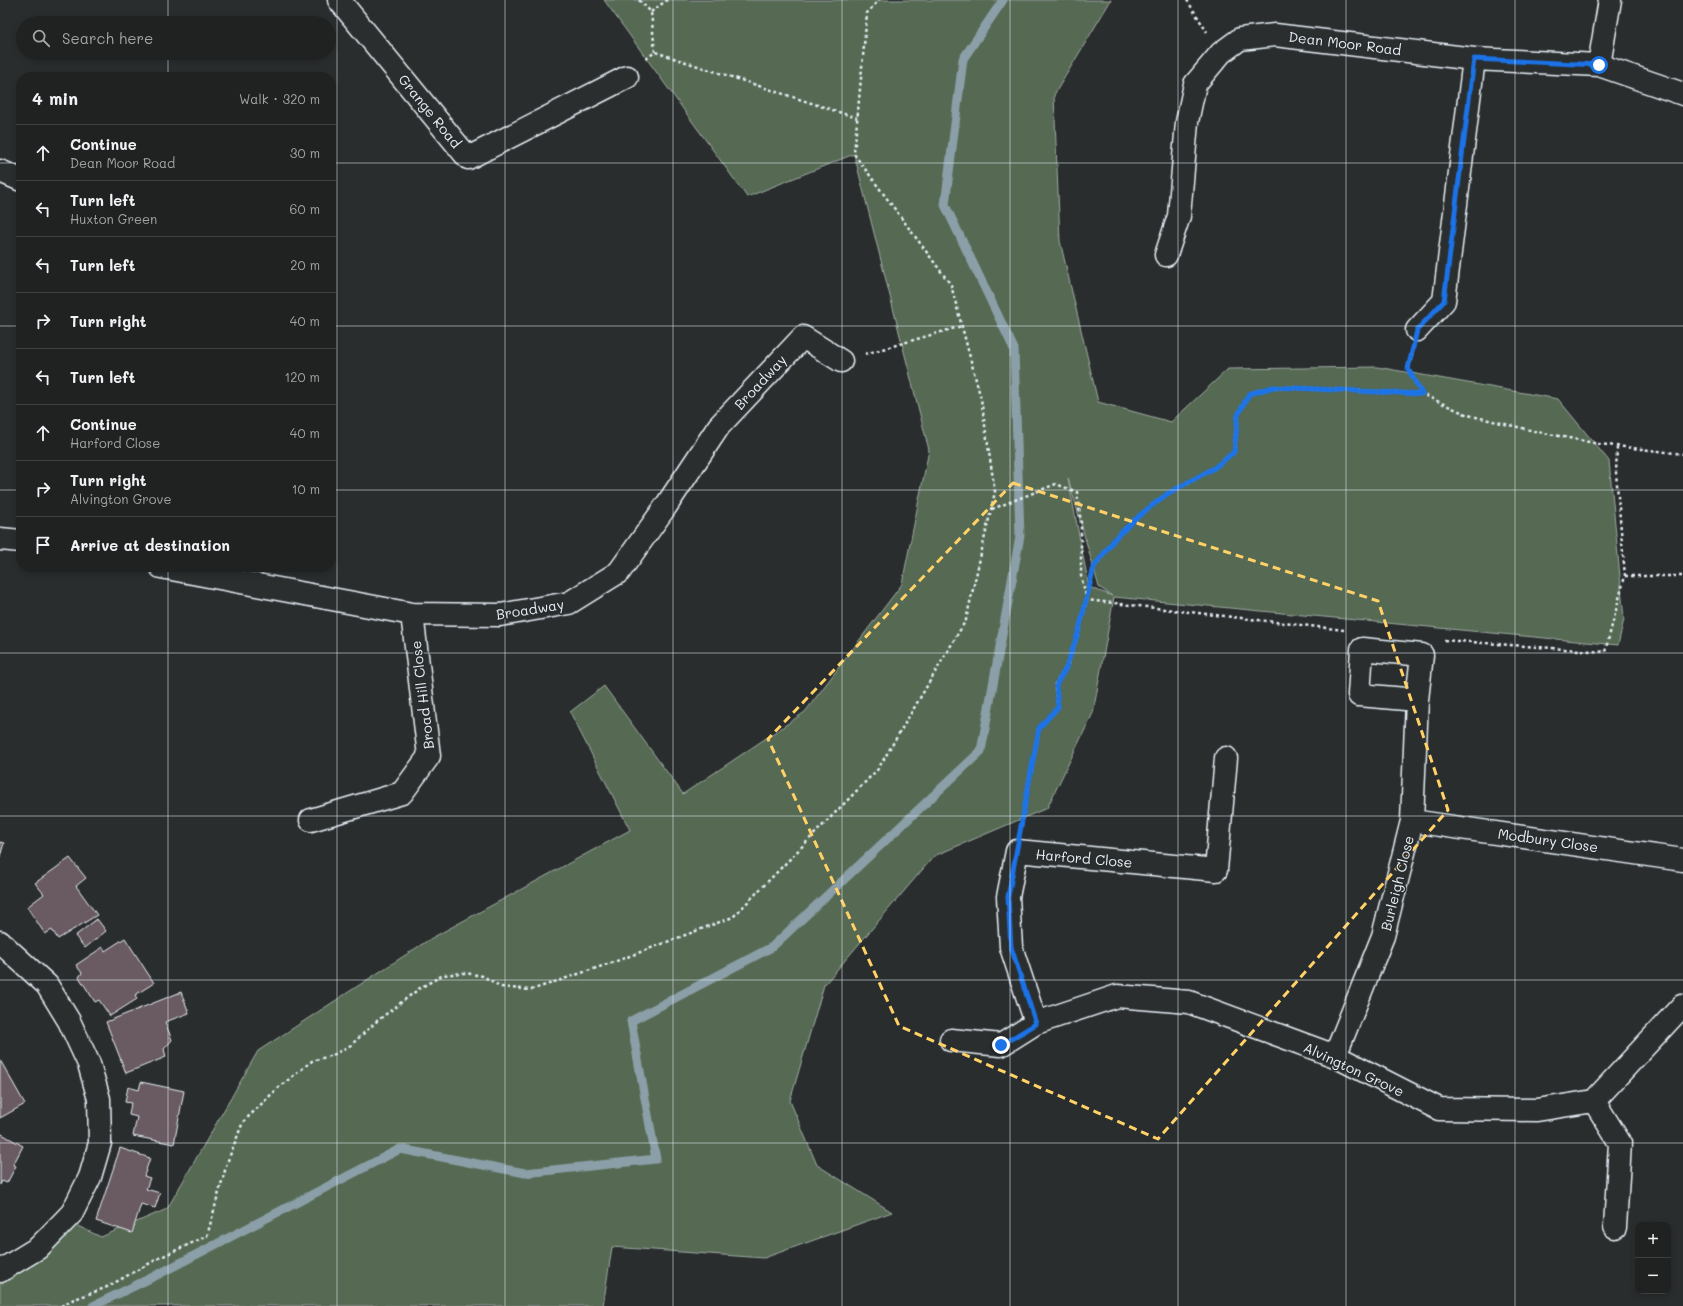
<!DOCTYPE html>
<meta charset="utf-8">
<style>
body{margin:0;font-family:Mali,sans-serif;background:#2d2f2f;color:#f1f3f6}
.controls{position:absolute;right:12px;bottom:12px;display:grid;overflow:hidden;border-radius:8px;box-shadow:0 2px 6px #0003}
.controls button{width:36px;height:36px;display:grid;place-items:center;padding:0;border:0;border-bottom:1px solid #3d3f40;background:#202222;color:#f1f3f6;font:20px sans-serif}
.stop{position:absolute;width:12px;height:12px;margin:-9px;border:3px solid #1a73e8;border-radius:50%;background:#fff}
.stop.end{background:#1a73e8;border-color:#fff;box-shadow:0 1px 4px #0008}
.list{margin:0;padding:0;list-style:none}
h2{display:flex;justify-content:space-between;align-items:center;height:52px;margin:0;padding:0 16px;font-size:17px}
h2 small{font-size:13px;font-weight:400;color:#a2a4a5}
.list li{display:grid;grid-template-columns:26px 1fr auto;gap:12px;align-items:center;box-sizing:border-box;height:56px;padding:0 16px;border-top:1px solid #3d3f40}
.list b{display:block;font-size:15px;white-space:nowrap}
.list p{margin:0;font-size:13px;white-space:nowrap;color:#a2a4a5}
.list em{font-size:13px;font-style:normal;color:#a2a4a5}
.icon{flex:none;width:22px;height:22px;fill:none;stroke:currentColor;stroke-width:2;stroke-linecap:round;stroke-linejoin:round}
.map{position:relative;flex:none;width:1683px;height:1306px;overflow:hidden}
.search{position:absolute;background:#202222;box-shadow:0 2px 6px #0003;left:16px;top:16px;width:320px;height:44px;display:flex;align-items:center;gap:10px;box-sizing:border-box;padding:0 14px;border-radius:22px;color:#a2a4a5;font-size:15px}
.panel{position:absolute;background:#202222;box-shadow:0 2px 6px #0003;left:16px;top:72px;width:320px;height:500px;border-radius:16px}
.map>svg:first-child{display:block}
.green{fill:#566953;stroke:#9fada6;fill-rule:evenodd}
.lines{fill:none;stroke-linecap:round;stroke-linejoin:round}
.stream{stroke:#8b9fa8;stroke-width:9}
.building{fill:#6b5a62;stroke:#e8f1f8}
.minor-casing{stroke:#e8f1f8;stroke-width:25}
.path{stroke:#e8f1f8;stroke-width:2.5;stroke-dasharray:3 3;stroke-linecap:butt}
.minor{stroke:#2a2d2e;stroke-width:22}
.route{stroke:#1a73e8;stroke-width:5}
.marked{fill:none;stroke:#ffd166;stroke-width:3;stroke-dasharray:8 5;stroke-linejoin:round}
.grid{fill:none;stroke:#e8f1f8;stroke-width:1;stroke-opacity:0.55}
.labels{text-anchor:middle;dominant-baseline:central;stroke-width:3;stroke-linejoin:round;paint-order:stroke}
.street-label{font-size:14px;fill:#e8f1f8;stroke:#2a2d2e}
</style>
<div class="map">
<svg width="1683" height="1306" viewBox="0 0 1683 1306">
<rect width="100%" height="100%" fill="#2a2d2e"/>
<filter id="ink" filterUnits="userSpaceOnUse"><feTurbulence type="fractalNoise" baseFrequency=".025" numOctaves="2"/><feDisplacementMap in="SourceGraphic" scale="8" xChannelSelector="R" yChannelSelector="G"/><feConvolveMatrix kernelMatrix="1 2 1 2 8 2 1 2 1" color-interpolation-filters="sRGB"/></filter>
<g filter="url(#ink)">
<path class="green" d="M604,0H1111L1054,95L1060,241L1098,402L1171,422L1228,369L1377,367L1558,399L1609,461L1624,619L1618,645L1114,597L1093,713L1047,808L934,856L824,985L790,1101L817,1165L892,1212L764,1258L612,1247L603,1306H0V1271L65,1220L101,1237L167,1209L258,1051L430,939L630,830L570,712L604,686L683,794L805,712L902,584L929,450L854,154L747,197ZM1068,478L1099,587L1112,596L1089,587Z"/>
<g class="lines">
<path class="stream" d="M93,1306L155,1276L400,1149L525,1173L656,1159L631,1021L772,947L981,751L1020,536L1014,349L945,205L963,59L1003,0"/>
</g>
<path class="building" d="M0,842L4,843L0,857Z
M70,858L86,878L76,886L97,915L58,939L52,930L45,934L27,907L44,894L35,883Z
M97,919L106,931L85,948L75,936Z
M125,938L154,983L135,995L137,999L110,1016L99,1000L95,1002L79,977L82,973L76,965L103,947L105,951Z
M181,992L189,1013L165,1022L172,1040L164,1049L166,1057L126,1073L106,1022Z
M0,1060L25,1104L0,1118Z
M141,1082L184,1091L174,1144L133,1136L137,1117L129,1115L131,1103L125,1102L128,1087L139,1090Z
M0,1133L23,1146L13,1165L16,1166L7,1183L2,1181L0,1185Z
M120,1148L150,1158L144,1176L150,1178L146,1189L160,1193L155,1208L141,1204L132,1233L96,1221Z"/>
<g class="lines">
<defs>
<path id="minor" d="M339,0L468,158L627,77
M1599,65L1610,0
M0,171L21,180
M1166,255L1179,216L1187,122L1195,84L1221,53L1240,39L1275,35L1474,59L1599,65L1683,94
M1417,330L1444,301L1474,59
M0,539L21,541
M161,567L412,614L500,615L569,603L619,572L666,506L719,426L803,337L841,361
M311,820L402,793L429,756L412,614
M1412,821L1683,860
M0,942L47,985L69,1021L89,1064L99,1099L100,1143L90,1177L72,1213L38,1248L0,1271
M1036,1023L1011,947L1008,897L1017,851L1216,870L1226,758
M951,1040L1001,1045L1036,1023L1117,996L1189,1002L1335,1056L1439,1109L1537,1110L1594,1101L1682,1006
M1335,1056L1383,936L1412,821L1417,700L1359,695L1362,649L1422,655L1417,700
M1594,1101L1620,1143L1615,1227"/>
</defs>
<use href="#minor" class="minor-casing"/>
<path class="path" d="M639,0L651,12L655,52
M1187,0L1207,32
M651,12L667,0
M646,59L655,52L857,118
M865,354L962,326
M1412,354L1408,369L1422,394L1468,415L1534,431L1599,444L1683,454
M992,509L1056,484L1077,492L1081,523V576L1087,600L1344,630
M1625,576H1683
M1444,640L1605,652L1625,576L1616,473L1617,447
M1021,826L1039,728L1058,707L1055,685L1066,668L1079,631L1094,567L1116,537L1140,515L1167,494L1214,468L1234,452L1238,415L1249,394L1273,387L1422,394
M61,1306L72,1300L105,1288L161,1257L207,1236L227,1163L243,1122L278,1088L312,1061L333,1055L351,1045L377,1021L420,988L443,975L465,973L483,976L501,987L531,990L614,962L733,917L878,769L966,620L995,492L981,399L951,285L854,154L867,13L879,0"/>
<use href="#minor" class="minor"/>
</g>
</g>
<g class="lines" filter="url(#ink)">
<path class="route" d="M1001,1045L1036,1024L1011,947L1008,897L1039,728L1058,707L1056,685L1066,668L1079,630L1094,567L1116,537L1140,515L1167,494L1214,468L1234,452L1238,415L1249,394L1273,387L1422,394L1408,369L1417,330L1444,301L1474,59L1599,65"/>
</g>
<path class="marked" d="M1013,483L1378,601L1448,810L1158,1139L899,1026L768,739Z"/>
<path class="grid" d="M168,0V23M337,0V1306M505,0V1306M673,0V1306M842,0V1306M1010,0V1306M1178,0V1306M1346,0V1306M1515,0V1306M168,53V77M0,163H21M331,163H1683M0,326H21M331,326H1683M0,490H21M331,490H1683M168,567V1306M0,653H1683M0,816H1683M0,980H1683M0,1143H1683"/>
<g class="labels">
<g class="street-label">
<text transform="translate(1345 43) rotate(7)">Dean Moor Road</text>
<text transform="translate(430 111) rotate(51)">Grange Road</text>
<text transform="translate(760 382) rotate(-47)">Broadway</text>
<text transform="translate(530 609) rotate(-9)">Broadway</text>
<text transform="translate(422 695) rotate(-97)">Broad Hill Close</text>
<text transform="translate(1548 840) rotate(8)">Modbury Close</text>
<text transform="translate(1084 858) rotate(5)">Harford Close</text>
<text transform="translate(1397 883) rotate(-76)">Burleigh Close</text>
<text transform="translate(1354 1069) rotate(25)">Alvington Grove</text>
</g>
</g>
</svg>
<div class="controls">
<button>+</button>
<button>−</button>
</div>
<div class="stop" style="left:1599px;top:65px"></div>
<div class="stop end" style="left:1001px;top:1045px"></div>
<div class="search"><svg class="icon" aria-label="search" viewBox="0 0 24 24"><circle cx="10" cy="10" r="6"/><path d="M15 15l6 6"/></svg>Search here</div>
<section class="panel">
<h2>4 min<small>Walk · 320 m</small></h2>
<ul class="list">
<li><svg class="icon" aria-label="ahead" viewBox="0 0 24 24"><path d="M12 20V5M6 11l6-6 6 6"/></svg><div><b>Continue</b><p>Dean Moor Road</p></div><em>30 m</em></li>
<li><svg class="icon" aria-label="left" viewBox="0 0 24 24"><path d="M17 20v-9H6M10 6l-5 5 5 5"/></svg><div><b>Turn left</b><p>Huxton Green</p></div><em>60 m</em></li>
<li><svg class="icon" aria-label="left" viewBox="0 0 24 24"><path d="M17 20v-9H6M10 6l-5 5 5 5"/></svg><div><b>Turn left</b></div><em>20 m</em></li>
<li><svg class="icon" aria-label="right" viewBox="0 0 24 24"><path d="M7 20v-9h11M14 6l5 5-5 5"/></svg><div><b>Turn right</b></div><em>40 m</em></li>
<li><svg class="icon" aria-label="left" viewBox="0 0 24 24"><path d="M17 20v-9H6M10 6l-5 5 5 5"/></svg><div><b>Turn left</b></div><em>120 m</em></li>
<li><svg class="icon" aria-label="ahead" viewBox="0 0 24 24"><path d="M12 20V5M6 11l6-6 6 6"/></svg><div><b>Continue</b><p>Harford Close</p></div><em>40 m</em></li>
<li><svg class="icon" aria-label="right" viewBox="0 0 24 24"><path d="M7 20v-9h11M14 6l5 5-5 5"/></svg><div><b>Turn right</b><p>Alvington Grove</p></div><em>10 m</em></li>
<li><svg class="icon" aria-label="arrive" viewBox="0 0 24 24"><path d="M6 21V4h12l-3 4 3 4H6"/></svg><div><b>Arrive at destination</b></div></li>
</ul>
</section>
</div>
